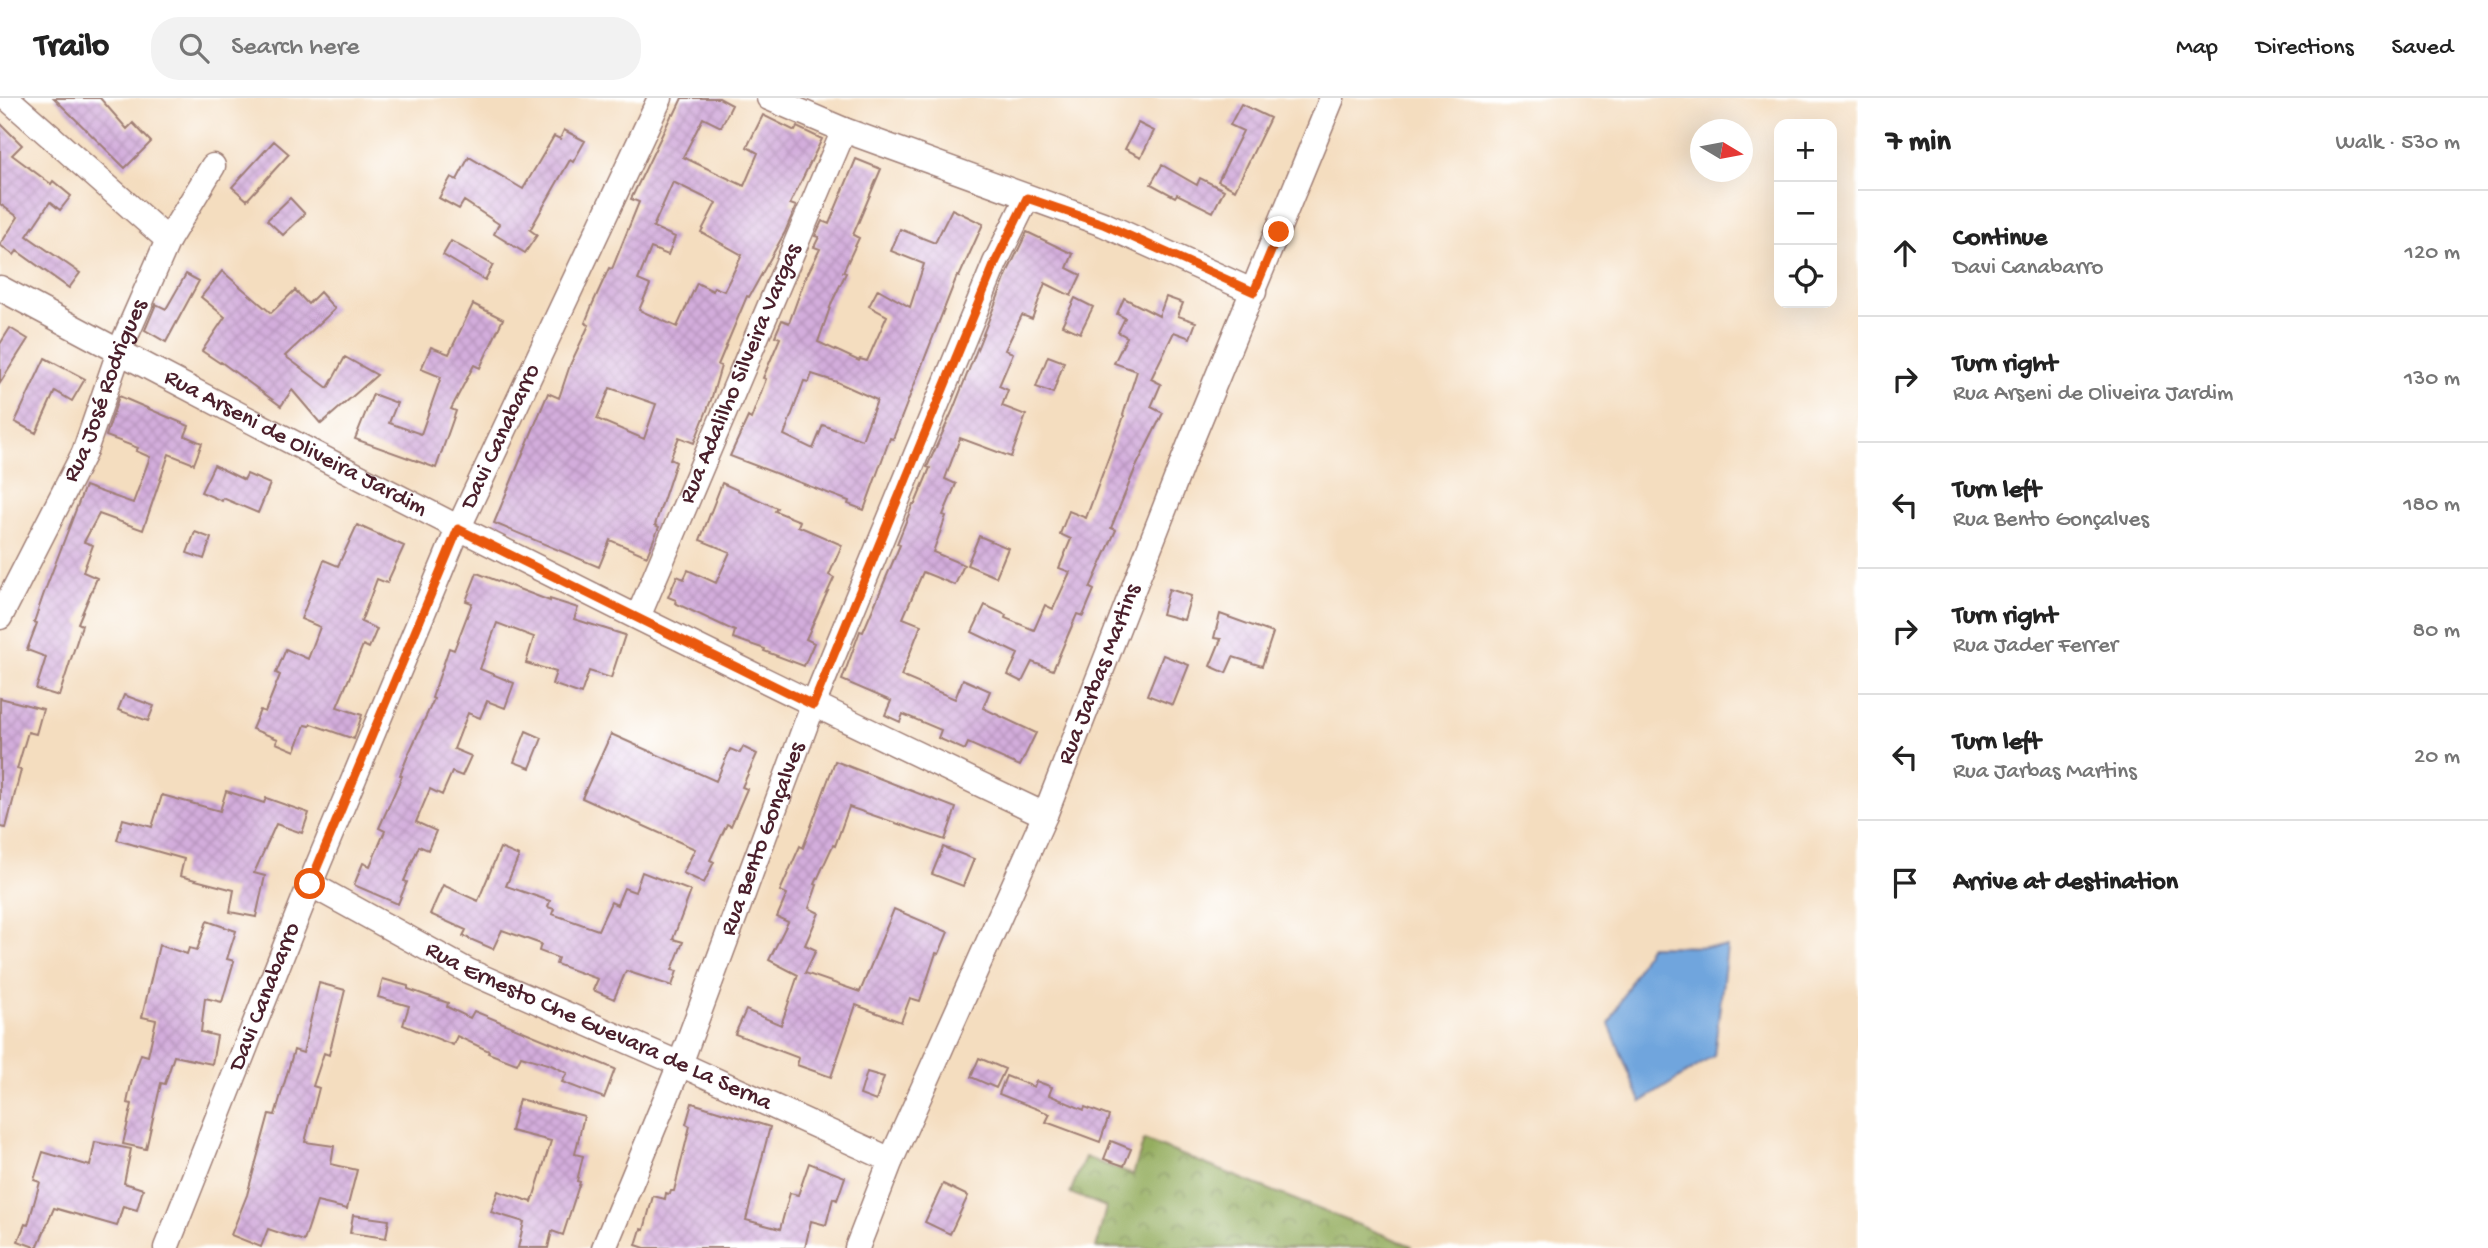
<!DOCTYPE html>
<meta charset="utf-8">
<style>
body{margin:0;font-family:"Gochi Hand",sans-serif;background:#f2f2f2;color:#222}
.controls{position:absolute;right:21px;top:21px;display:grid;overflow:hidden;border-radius:14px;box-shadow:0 7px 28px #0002}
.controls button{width:63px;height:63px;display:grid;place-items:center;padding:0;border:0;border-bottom:2px solid #e0e0e0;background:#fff;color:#222;font:35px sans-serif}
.compass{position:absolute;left:1690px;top:21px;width:63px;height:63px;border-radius:50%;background:#fff;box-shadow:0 7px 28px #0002;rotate:100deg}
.stop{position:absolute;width:21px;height:21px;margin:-16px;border:5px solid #ea580c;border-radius:50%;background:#fff}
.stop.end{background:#ea580c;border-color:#fff;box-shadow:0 2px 7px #0008}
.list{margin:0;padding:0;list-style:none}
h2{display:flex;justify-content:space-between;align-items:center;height:91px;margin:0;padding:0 28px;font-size:30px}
h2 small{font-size:23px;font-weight:400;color:#767676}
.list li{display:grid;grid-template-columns:46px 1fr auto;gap:21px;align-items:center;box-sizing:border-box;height:126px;padding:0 28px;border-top:2px solid #e0e0e0}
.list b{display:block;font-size:26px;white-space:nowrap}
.list p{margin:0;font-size:23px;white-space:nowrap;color:#767676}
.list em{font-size:23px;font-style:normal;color:#767676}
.icon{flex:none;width:38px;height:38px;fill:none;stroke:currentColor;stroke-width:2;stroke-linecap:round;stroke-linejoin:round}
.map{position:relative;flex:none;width:1858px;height:1150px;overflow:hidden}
header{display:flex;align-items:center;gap:42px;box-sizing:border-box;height:98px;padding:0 35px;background:#fff;border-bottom:2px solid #e0e0e0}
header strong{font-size:33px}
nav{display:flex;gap:38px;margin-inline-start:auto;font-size:24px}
.search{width:490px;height:63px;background:#f2f2f2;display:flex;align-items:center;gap:18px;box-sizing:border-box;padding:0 24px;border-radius:28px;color:#767676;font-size:26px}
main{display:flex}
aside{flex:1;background:#fff}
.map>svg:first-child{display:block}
.forest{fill:url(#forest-crowns);stroke:#6f6645;stroke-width:2}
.water{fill:#70a5dd;stroke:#5d6284;stroke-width:2}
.building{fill:url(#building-cross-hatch);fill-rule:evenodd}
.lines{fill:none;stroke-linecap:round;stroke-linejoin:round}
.minor-casing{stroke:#9f7e75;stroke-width:27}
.minor{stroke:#fff;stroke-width:24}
.route{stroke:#ea580c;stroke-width:9}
.labels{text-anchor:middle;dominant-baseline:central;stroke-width:5;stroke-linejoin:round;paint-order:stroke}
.street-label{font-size:24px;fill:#4a1f2b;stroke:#fff}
</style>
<header>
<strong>Trailo</strong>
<div class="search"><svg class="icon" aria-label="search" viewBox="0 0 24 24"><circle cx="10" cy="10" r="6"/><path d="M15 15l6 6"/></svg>Search here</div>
<nav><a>Map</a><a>Directions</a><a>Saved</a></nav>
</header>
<main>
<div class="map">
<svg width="1858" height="1150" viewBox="0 0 1858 1150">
<defs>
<pattern id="forest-crowns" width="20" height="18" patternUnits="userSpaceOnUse" patternTransform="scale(1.75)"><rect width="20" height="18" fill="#94ad5f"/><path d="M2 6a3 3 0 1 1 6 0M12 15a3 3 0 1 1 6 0" fill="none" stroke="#7b8c4f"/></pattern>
<pattern id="building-cross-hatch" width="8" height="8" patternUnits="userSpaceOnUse" patternTransform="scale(1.75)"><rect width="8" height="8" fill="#d3addc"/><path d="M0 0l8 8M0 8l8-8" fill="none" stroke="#b794bd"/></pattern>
</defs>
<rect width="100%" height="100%" fill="#fff"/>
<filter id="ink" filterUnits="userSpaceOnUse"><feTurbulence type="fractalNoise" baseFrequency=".0143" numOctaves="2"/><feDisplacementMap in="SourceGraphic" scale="14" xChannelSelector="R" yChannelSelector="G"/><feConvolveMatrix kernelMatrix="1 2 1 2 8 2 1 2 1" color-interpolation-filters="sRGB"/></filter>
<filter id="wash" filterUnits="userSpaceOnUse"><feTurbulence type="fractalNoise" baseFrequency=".00686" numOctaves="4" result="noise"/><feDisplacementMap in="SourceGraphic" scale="28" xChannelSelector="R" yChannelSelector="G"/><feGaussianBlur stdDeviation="1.57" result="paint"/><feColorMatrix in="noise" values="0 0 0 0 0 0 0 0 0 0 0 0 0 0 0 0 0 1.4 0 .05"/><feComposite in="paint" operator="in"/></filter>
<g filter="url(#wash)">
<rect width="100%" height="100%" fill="#f4ddbf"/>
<path class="forest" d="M1144,1042L1412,1148L1411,1150H1096L1106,1109L1070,1095L1085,1059L1133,1077Z"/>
<path class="water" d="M1649,848L1727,849L1714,958L1641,1004L1609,926Z"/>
<g id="blocks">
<path class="building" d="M54,0H100L127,31L133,25L151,44L125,70Z
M682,0H719L732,7L721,29L703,20L683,59L744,88L758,55L747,49L763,17L795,33L797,29L822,41L790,106L796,108L785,134L749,199L747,198L718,267L721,268L711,302L694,345L679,339L670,361L676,364L655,427L659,429L647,458L610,442L599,469L494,425L548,295L559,300L570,267L589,227L585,225L593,205L609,170L612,171L639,104L631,101L672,16L674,17ZM673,84L716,105L701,134L742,157L724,193L714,189L713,193L697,185L677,229L639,212L650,187L638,182L651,150L668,157L675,139L653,129ZM610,290L656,306L644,341L597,321Z
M1241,6L1270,20L1235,92L1218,83L1243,33L1230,27Z
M0,25L22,47L12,57L51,86L53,83L71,98L60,112L50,104L27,138L80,175L69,190L17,153L14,157L0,147L18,119L0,106Z
M1138,25L1154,33L1141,59L1125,51Z
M564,32L585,43L573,64L570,62L530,132L537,137L525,155L494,136L499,126L464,103L459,111L439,100L451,79L457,82L469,59L523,91L554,38L560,41Z
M274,43L289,56L247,102L232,89Z
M856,61L881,71L853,137L859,140L843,174L846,175L832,204L818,244L859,263L860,261L867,263L887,218L869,208L878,191L910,209L924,166L891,153L900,131L935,145L952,111L983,126L959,179L957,178L893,341L890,340L864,412L848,406L849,403L730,358L748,319L751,321L766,281L763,280L780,240L775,238L782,222L789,225L805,181L820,151L814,149L819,139L815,138L822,123L829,126ZM812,276L837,284L877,302L862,342L823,327L813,351L784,337L804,283L809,284Z
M1162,67L1197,87L1200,80L1224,92L1213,114L1177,96L1175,99L1151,86Z
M290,100L305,116L283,137L267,122Z
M1027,134L1073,156L1067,170L1081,177L1071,198L1045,185L1032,221L1022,217L1005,252L1013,255L999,288L1008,292L1002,308L1026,317L1011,359L960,340L945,381L956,386L943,417L946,418L933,454L964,467L955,487L923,474L903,520L921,527L901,578L955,601L963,581L990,593L983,610L1036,635L1020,668L968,645L965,652L938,640L941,632L903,616L900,624L885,617L891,603L842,582L860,533L863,534L900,447L897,446L913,406H915L930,370L927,369L952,314L1009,171Z
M451,143L493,167L485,182L443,157Z
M222,173L271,215L295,192L308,206L320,194L335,211L285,258L328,290L345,259L377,277L321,326L292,292L281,308L221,264L220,265L202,253L225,219L201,199Z
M186,176L199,183L166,244L145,232L156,206L166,211Z
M1166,199L1183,205L1178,218L1196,224L1190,240L1174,234L1151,281L1161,286L1151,309L1163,315L1135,371L1111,430L1116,432L1090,490L1094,492L1083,518L1077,516L1053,572L1032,564L1022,584L1008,577L1018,556L972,534L985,507L1006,517L1005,520L1034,532L1045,507L1053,511L1070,474L1059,470L1071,441L1060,436L1069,413L1086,420L1124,318L1123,317L1137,273L1114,265L1127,239L1118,234L1125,220L1117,216L1124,200L1159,218Z
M1075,200L1093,209L1080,235L1062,227Z
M473,206L503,221L480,270L474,267L451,311L456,313L436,370L355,341L373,296L397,305L389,325L421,336L441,279L421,271L431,249L449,256Z
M10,230L28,241L0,285V246Z
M1048,258L1064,264L1053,295L1036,289Z
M45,260L85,281L72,303L55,293L36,335L15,324Z
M119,298L189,328L185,338L202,345L194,366L169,356L143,432L99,416L84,444L93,447L83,474L97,480L78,525L82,527L59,598L36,591L46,559L27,552L37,525L34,524L44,495L85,388L133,405L150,359L136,353L138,350L106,338Z
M214,367L244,382L247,376L270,386L258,415L223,400L222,403L201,394Z
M722,385L777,410L775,413L800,423L798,428L842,447L829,477L834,480L806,541L814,545L804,568L764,553L765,551L733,540L735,533L675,505L676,502L668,499L677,478L684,481L688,472L716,485L730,454L700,442Z
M357,427L404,448L387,485L377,481L361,524L377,531L369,550L363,547L337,609L362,617L354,641L311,626L310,628L305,627L295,653L276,645L278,641L252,631L260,612L265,614L280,577L276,575L286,551L308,561L320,529L301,521L324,462L338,468Z
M195,434L211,440L204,461L187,455Z
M979,438L1008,450L996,479L967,467Z
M477,475L550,503V501L578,510L574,521L625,537L611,580L589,573L581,596L552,586L556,574L526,565L534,539L497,525L480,571L514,585L505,610L487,603L480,620L468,615L454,651L471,658L462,678L452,674L442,697L430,691L416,724L436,733L428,752L419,748L404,783L407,784L398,806L354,787L363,765L370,768L385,733L379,730L402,678L400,677L409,655L434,601L432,600L449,550L454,552L472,505L466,503Z
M1169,491L1191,498L1184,522L1162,516Z
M1220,516L1273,535L1262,568L1233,559L1226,575L1210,568L1221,541L1214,540Z
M1163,557L1189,567L1173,607L1147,597Z
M124,597L154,608L148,623L118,612Z
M0,600L43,611L36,636L28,634L17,671L21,672L6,730L0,729Z
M526,633L542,640L530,670L514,664Z
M611,636L716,683L730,651L740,655L743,649L757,656L742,689L747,691L731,728L727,726L710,762L714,764L704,785L683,775L695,751L582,700Z
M835,663L956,710L945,742L849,709L835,748L833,747L815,786L817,787L809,810L819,815L805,847L816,852L805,875L860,894L894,811L948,834L939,856L936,855L920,903L910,900L901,924L856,907L831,979L797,967L799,960L735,936L746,912L781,927L798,877L769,862L788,824L777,819L787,796L780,793L800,748L803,750Z
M226,693L264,705L266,700L309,715L302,735L276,726L254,775L265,778L256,819L230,814L234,792L180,778L184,761L117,742L123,721L152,729L162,697L220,713Z
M943,749L974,761L963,788L932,776Z
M500,750L519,758L506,788L550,803L548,809L554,811L552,816L598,832L611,804L617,807L624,790L635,794L642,774L691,793L673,841L683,844L672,872L677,873L672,888L626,873L614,901L593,892L598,881L556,866L558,860L539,853L541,846L502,832L493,851L463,838L466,832L430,816L443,787L478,803Z
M207,823L236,833L227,861L234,863L222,904L205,900L201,934L217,938L212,966L174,958L165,986L161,985L146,1051L123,1046L132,1006L127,1005L131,986L141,956L148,958L156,922L142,919L159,847L187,856L189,850L197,852Z
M383,881L408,888V891L448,905L447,909L470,920L474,913L615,971L604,1000L562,984L567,975L551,967L521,958L517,966L488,955L489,953L457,938L453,947L403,927L409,908L378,899Z
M319,885L345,892L329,957L324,955L313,988L319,990L305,1044L334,1048L331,1066L357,1072L347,1111L317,1104L304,1143L268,1131L261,1149L231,1137L247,1097L269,1016L275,1017L294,952L303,955Z
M979,960L1005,971L996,990L971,979Z
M867,974L884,979L876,1003L860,997Z
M1006,978L1034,989L1036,983L1052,989L1049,997L1084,1012L1085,1009L1109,1018L1100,1044L1046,1024L1050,1016L999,996Z
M519,1001L584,1018L575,1056L583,1058L577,1083L580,1084L563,1137L552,1133L548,1150H518L524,1124L491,1114L498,1093L532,1104L551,1043L511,1033Z
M692,1005L770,1029L746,1122L780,1131L790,1095L798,1097L809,1065L845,1079L837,1102L833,1100L826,1127L811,1123L805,1150H645L636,1147L641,1131L644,1132L653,1098L665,1101L666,1095L670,1096L671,1093H674L690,1028L686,1026Z
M1111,1043L1131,1051L1124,1068L1104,1061Z
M95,1044L131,1051L124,1085L143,1091L137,1112L123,1108L117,1128L54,1110L37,1150L18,1143L25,1126L28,1127L40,1084L34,1082L43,1054L90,1068Z
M943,1086L968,1098L950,1136L925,1124Z
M353,1117L389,1122L386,1140L350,1135Z"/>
</g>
</g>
<g filter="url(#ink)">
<use href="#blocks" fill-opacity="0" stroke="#9f7e75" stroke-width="2"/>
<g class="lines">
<defs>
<g id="minor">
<path d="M7,0L168,142"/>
<path d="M769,0L844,32L1103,126L1254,194"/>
<path id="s1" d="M0,190C344,375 692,550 1045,717"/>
<path id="s2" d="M0,519L84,355L119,254L168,142L213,68"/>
<path id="s3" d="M638,519L844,32"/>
<path id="s4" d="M310,786L468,873L680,966L891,1062"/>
<path id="s5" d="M166,1150L310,786L458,431L660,0"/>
<path id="s6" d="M604,1150L680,966L813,607L995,165L1027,100"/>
<path id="s7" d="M857,1150L891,1062L1045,717L1189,348L1332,0"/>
</g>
</defs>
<use href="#minor" class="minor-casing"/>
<use href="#minor" class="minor"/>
</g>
</g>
<g class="lines" filter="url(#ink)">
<path class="route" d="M310,786L458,431L813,607L995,165L1027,100L1103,126L1254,194L1279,134"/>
</g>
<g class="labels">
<g class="street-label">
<text stroke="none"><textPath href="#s3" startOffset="264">Rua Adalilho Silveira Vargas</textPath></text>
<text stroke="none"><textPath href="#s2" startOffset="250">Rua José Rodrigues</textPath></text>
<text stroke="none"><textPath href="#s5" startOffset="878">Davi Canabarro</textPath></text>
<text stroke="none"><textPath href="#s1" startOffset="334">Rua Arseni de Oliveira Jardim</textPath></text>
<text stroke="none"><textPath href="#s7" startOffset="623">Rua Jarbas Martins</textPath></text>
<text stroke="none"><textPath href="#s6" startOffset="439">Rua Bento Gonçalves</textPath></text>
<text stroke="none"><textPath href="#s5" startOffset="270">Davi Canabarro</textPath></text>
<text stroke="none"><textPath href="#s4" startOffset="322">Rua Ernesto Che Guevara de La Serna</textPath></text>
</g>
</g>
</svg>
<div class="controls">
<button>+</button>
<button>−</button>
<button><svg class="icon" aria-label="locate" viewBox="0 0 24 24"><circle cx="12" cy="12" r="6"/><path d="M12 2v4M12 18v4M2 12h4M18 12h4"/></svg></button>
</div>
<svg class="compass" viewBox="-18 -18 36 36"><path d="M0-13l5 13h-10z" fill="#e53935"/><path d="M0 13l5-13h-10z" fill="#767676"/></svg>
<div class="stop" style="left:310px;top:786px"></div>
<div class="stop end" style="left:1279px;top:134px"></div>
</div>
<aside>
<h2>7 min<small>Walk · 530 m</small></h2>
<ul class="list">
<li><svg class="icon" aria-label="ahead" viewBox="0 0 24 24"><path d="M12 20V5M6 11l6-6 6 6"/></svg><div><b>Continue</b><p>Davi Canabarro</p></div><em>120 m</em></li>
<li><svg class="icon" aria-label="right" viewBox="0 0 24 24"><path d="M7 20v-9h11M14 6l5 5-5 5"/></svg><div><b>Turn right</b><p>Rua Arseni de Oliveira Jardim</p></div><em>130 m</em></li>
<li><svg class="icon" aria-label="left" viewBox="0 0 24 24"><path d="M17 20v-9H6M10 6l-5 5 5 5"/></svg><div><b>Turn left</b><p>Rua Bento Gonçalves</p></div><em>180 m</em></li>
<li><svg class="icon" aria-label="right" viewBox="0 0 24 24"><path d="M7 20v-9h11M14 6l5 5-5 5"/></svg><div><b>Turn right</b><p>Rua Jader Ferrer</p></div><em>80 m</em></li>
<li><svg class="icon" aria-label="left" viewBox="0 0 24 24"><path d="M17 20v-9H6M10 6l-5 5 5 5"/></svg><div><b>Turn left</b><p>Rua Jarbas Martins</p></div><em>20 m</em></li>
<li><svg class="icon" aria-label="arrive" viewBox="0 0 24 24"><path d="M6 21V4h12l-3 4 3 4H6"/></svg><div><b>Arrive at destination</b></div></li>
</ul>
</aside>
</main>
